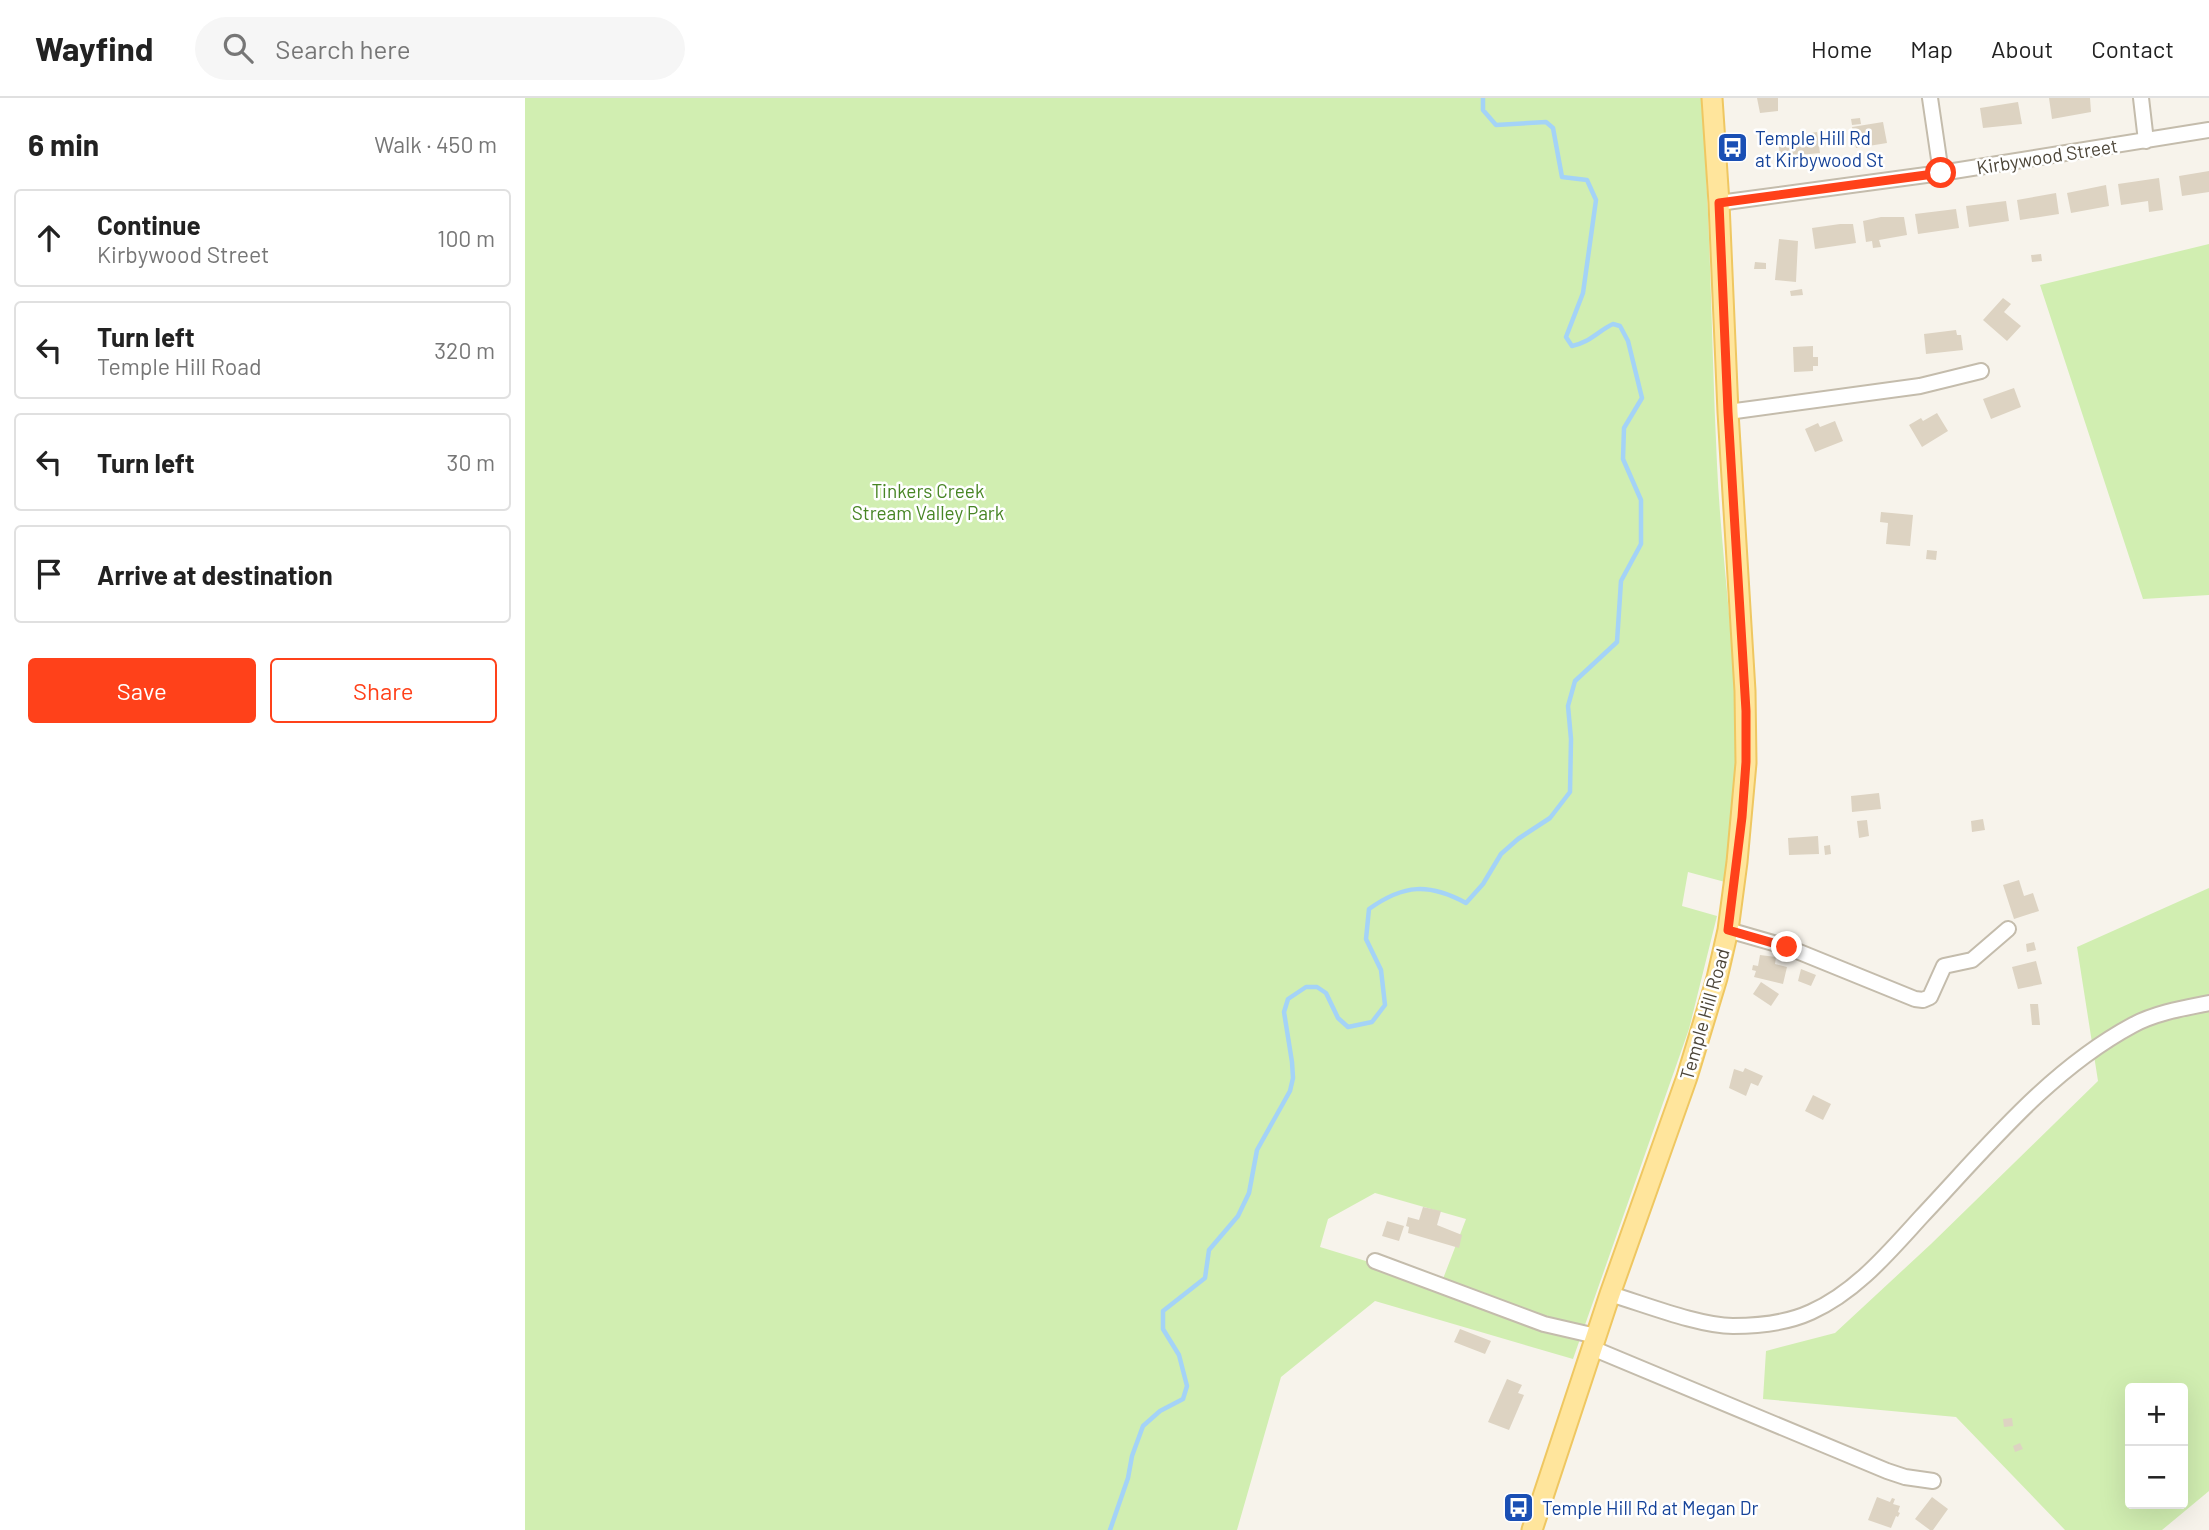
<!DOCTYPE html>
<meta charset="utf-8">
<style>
body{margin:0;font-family:Barlow,sans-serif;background:#f6f6f6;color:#222}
.controls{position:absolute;right:21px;bottom:21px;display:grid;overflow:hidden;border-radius:7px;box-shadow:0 7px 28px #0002}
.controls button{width:63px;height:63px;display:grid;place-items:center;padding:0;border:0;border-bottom:2px solid #e0e0e0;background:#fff;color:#222;font:35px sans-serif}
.stop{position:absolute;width:21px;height:21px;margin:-16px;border:5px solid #ff411a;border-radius:50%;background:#fff}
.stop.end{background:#ff411a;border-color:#fff;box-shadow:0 2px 7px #0008}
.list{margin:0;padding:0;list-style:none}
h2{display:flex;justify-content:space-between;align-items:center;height:91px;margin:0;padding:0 28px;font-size:30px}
h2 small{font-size:23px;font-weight:400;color:#767676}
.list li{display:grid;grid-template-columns:46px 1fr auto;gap:21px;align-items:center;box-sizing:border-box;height:98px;margin:0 14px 14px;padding:0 14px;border:2px solid #e0e0e0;border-radius:7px}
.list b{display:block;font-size:26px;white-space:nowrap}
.list p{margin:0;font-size:23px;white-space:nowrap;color:#767676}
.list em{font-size:23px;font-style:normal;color:#767676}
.actions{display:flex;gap:14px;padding:21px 28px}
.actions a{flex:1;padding:16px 0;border:2px solid #ff411a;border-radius:7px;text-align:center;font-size:24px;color:#ff411a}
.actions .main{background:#ff411a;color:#fff}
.icon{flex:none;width:38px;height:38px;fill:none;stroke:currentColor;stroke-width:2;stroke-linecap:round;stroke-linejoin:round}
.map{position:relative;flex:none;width:1684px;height:1432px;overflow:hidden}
header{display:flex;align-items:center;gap:42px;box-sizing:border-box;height:98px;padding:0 35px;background:#fff;border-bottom:2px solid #e0e0e0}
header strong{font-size:33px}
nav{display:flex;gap:38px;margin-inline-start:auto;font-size:24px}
.search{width:490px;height:63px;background:#f6f6f6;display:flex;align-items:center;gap:18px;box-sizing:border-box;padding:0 24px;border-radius:38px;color:#767676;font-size:26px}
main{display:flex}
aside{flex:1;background:#fff}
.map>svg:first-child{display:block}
.green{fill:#d1eeb1;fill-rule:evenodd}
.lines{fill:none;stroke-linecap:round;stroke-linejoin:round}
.stream{stroke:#a4d3f7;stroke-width:4.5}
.building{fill:#ddd3c2}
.minor-casing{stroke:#c4bcac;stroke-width:18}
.major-casing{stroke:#efc761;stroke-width:23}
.minor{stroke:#fff;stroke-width:14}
.major{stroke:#ffe59c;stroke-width:19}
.route{stroke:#ff411a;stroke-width:9}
.labels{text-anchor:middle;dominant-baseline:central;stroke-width:5;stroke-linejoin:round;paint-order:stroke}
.transit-label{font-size:19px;fill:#164399;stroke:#fff;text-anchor:start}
.street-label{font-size:19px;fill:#4c4538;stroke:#fff}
.park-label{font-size:19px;fill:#478524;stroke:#fff}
</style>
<header>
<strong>Wayfind</strong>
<div class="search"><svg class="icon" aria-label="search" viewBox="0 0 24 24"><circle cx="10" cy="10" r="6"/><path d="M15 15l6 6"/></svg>Search here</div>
<nav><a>Home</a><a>Map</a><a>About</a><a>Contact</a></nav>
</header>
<main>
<aside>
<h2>6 min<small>Walk · 450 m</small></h2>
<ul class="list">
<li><svg class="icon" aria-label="ahead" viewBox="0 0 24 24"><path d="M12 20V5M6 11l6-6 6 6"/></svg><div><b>Continue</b><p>Kirbywood Street</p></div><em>100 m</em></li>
<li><svg class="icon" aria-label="left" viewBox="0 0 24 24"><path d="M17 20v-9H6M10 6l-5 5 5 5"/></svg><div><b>Turn left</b><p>Temple Hill Road</p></div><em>320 m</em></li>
<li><svg class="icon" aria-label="left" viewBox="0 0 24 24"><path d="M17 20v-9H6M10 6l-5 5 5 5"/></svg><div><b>Turn left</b></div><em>30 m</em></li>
<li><svg class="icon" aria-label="arrive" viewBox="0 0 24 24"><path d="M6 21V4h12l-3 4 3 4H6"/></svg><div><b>Arrive at destination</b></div></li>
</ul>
<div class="actions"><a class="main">Save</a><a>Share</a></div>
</aside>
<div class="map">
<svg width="1684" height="1432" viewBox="0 0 1684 1432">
<rect width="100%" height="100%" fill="#f7f3eb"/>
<path class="green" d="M0,0H1176C1186,122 1186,244 1192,366C1196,456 1210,545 1211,636C1212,685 1206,735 1200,784L1163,774L1157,808L1192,818L1164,931L1048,1261L850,1203L756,1279L712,1432H0ZM850,1095L941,1121L916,1186L795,1149L803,1121Z
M1684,146V497L1618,501L1515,187Z
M1684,790V1393L1637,1432H1540L1431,1319L1238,1301L1241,1253L1310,1235L1406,1146L1573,983L1552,849ZM1605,1290H1658V1406H1605Z"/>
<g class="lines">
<path class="stream" d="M585,1432L603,1380L607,1358L618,1328L635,1313L658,1301L662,1288L654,1257L638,1231V1213L680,1180L684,1152L713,1118L724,1095L732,1052L765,993L768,980L767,964L759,914L763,901L781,889H792L801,895L813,920L823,929L847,924L860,907L856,872L841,841L844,811C879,786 904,785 941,805L958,786L976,756L993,741L1025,720L1045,694L1046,641L1043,608L1050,583L1092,544L1096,483L1116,446V402L1098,361L1099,330L1117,300L1103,243L1095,228L1088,226C1073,233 1064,245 1047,248L1041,239L1058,195L1071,102L1062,82L1037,79L1028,30L1021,24L971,27L958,12V0"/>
</g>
<path class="building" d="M1232,0H1253V13L1235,15Z
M1524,0H1565L1566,14L1527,21Z
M1493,4L1497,26L1458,30L1455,10Z
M1335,20L1336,26L1327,27L1326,21Z
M1358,24L1362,45L1331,50L1327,29Z
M1292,34L1295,55L1255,59L1253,40Z
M1684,73V94L1657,98L1654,78Z
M1634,80L1638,112L1624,114L1623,103L1596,107L1593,86Z
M1581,87L1584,108L1546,115L1542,95Z
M1531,95L1534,116L1495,122L1492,102Z
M1481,103L1484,123L1444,129L1441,108Z
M1431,111L1434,130L1393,136L1390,116Z
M1356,119H1379L1382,137L1354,142L1356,149L1348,150L1347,143L1341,144L1338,123Z
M1315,126H1328L1331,145L1290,151L1287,130Z
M1254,141L1273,143L1271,184L1250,182Z
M1516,156L1517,163L1507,164L1506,157Z
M1230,164L1241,165V171H1229Z
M1277,191L1278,197L1266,198L1265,193Z
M1478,200L1486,206L1479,214L1496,228L1482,243L1458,222Z
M1431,232L1432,237H1436L1438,252L1401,256L1399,236Z
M1288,248V259H1293V268H1288V273L1269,274L1268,249Z
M1489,290L1496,309L1466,321L1458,301Z
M1412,315L1423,333L1397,349L1384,327L1396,320L1398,323Z
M1310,323L1318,343L1290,354L1280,331L1293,325L1295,329Z
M1356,414L1388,417L1385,448L1361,446L1363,425L1355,424Z
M1402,452L1412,453L1411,462L1401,461Z
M1354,695L1356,711L1327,714L1326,698Z
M1458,721L1460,732L1447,734L1446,723Z
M1342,722L1344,738L1334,740L1332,723Z
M1293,738L1294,756L1264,757L1263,740Z
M1305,747L1306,756L1300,757L1299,748Z
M1494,782L1499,798L1508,795L1514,813L1489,821L1478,787Z
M1509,844L1511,852L1502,854L1501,846Z
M1235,857L1251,859L1250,866L1262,869L1258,886L1229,879L1231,873L1227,872L1228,867L1233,868Z
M1511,863L1517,886L1493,891L1487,869Z
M1276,871L1291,877L1286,888L1273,883Z
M1236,884L1254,896L1246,908L1228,896Z
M1505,906H1513L1515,927H1507Z
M1220,970L1238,978L1233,988L1226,985L1221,998L1204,990L1209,971L1218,974Z
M1288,997L1306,1006L1298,1022L1280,1013Z
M898,1109L916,1113L912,1127L937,1137L934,1150L883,1135L884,1129L881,1128L883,1119L894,1122Z
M862,1123L879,1128L874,1143L857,1138Z
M935,1231L966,1243L960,1256L929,1244Z
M982,1281L997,1287L993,1295L999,1297L984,1332L963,1324Z
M1487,1320L1488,1328L1479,1329L1478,1321Z
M1495,1345L1498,1351L1490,1354L1488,1348Z
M1352,1399L1365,1404L1367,1400L1370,1401L1368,1406L1375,1408L1373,1414L1375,1415L1373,1419L1371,1418L1366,1430L1343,1422Z
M1407,1399L1423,1411L1408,1432H1405L1390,1421Z"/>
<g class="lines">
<defs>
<path id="minor" d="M1405,0L1416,75
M1616,0L1621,43
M1194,105L1416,75L1684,32
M1203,314L1395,288L1456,273
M1203,832L1262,849L1390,901L1398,902L1405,899L1419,868L1447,862L1483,831
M850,1163L1019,1226L1071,1238
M1085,1196C1119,1206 1174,1228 1208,1228C1233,1228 1262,1225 1286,1214C1331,1194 1364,1154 1397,1118C1461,1050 1524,972 1608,927C1630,915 1659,910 1684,905
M1067,1250L1362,1373L1380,1379L1408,1383"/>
<path id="major" d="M1007,1432L1085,1196L1162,979L1192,880L1203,832L1212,764L1221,665L1220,593L1203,314L1194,105L1187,0"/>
</defs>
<use href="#minor" class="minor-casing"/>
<use href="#major" class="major-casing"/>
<use href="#minor" class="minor"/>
<use href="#major" class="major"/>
</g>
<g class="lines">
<path class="route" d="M1262,849L1203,832L1217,719L1221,664V613L1203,314L1194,105L1416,75"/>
</g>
<defs>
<symbol id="bus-square" viewBox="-11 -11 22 22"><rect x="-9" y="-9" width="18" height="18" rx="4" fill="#1a4fb4" stroke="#fff"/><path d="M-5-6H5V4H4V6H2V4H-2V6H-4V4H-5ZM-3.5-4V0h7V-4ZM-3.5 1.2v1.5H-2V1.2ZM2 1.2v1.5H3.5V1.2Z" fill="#fff"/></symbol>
</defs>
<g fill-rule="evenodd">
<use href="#bus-square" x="1190" y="32" width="35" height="35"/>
<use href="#bus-square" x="976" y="1392" width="35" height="35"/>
</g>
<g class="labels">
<g class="transit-label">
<text x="1230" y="39">Temple Hill Rd<tspan x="1230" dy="22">at Kirbywood St</tspan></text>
<text x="1017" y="1409">Temple Hill Rd at Megan Dr</text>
</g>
<g class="street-label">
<text transform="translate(1522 58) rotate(-9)">Kirbywood Street</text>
<text transform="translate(1179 916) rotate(-74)">Temple Hill Road</text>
</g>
<g class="park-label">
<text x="403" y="392">Tinkers Creek<tspan x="403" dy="22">Stream Valley Park</tspan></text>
</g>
</g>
</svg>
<div class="controls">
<button>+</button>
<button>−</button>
</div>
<div class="stop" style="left:1416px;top:75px"></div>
<div class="stop end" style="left:1262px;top:849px"></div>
</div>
</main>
